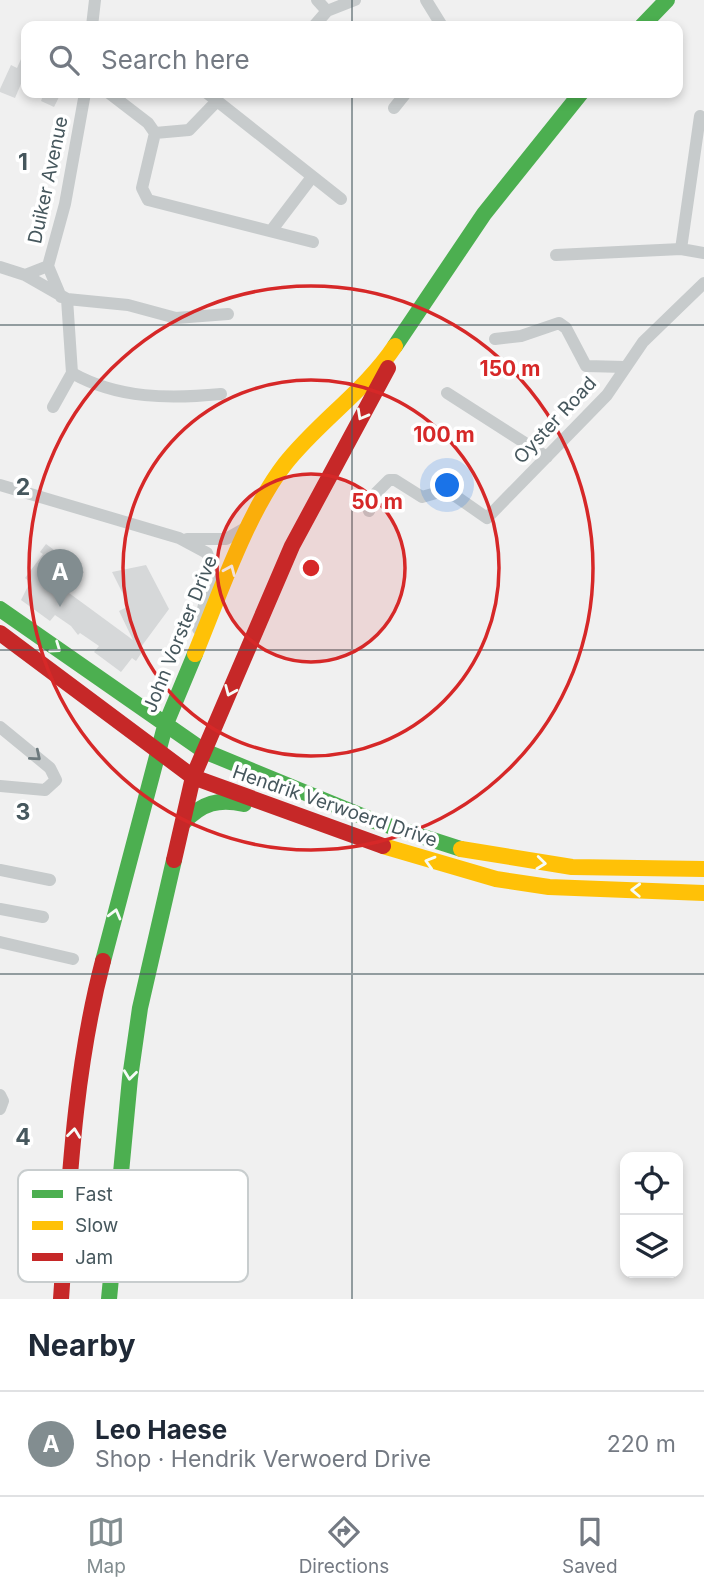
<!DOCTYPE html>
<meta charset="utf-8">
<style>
body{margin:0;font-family:Inter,sans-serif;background:#f2f2f3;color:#1f2937}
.controls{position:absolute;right:21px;bottom:21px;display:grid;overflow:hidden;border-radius:14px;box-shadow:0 4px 10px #0003}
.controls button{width:63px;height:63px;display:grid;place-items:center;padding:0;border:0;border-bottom:2px solid #e0e1e3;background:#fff;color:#1f2937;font:35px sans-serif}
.you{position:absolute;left:448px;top:486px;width:24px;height:24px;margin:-18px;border:5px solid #fff;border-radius:50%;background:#1a73e8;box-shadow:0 0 0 10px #1a73e833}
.badge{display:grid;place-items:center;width:46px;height:46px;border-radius:50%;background:#828d90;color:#fff;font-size:23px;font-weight:700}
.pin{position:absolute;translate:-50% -58px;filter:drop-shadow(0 2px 4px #0008)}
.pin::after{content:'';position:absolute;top:37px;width:24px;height:21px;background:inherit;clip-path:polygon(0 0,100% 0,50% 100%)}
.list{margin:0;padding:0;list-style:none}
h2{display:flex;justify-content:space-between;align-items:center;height:91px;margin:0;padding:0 28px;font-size:30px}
h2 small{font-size:23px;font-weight:400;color:#747a83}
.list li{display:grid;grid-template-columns:46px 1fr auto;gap:21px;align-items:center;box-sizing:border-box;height:105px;padding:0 28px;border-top:2px solid #e0e1e3}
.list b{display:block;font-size:26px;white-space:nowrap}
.list p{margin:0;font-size:23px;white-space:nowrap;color:#747a83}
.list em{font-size:23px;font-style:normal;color:#747a83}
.icon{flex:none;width:38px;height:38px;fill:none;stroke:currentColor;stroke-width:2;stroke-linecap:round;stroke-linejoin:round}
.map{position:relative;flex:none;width:704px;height:1299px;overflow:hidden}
.search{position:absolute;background:#fff;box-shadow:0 4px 10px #0003;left:21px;right:21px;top:21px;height:77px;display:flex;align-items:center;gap:18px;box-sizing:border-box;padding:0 24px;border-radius:14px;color:#747a83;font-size:26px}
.sheet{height:196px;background:#fff}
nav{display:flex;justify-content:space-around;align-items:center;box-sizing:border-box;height:98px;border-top:2px solid #e0e1e3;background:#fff;font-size:19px;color:#747a83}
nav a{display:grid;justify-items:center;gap:4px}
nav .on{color:#828d90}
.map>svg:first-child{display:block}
.building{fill:#d6d8d9}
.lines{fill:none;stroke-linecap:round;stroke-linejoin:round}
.street{stroke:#c7cbcc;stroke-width:12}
.fast{stroke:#4caf50;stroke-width:16}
.slow{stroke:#ffc107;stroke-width:16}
.jam{stroke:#c62828;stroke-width:16}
.oneway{stroke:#f6fbf6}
.oneway2{stroke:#6d7a7e}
.grid{fill:none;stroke:#46575d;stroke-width:2;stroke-opacity:0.55}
.ring{fill:none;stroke:#d62828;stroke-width:3.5}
.labels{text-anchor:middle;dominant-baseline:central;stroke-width:7;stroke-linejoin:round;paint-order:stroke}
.street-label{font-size:19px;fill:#46575d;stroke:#fff}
.key{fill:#fff;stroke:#c8cdce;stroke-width:2}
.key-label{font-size:19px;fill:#46575d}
.grid-label{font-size:23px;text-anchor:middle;font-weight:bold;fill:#46575d;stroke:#fff;stroke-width:7;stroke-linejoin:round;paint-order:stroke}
.centre{fill:#d62828;stroke:#fff;stroke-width:3.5}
.ring-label{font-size:21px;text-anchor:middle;font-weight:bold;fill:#d62828;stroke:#fff;stroke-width:7;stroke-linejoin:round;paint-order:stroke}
</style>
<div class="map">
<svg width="704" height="1299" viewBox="0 0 704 1299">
<rect width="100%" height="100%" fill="#f0f0f0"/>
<path class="building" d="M26,48V72L15,98L0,92V89L11,65L17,68Z
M44,93H61L54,107L41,101Z
M46,544L84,572L69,593L133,640L119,611L129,606L112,572L146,565L169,609L141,647L144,649L136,661L132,658L121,672L94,652L99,646L80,633L78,635L71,626L55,615L50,621L21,600L30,582L25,578L43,554L40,552Z"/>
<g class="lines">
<path class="street" d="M317,0L327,11
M426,0L442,26
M92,26L95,0
M314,26L327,11L355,0
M109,93L148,123L155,133L142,188L148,200L313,242
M207,93L341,199
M394,108L406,93
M155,133L189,130L217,101
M271,231L312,177
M681,249L700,116
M556,255L681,249L704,253
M48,266L61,297
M0,267L25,275L48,266L65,204L85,93
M25,275L67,299L128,305L176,318L228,314
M495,339L521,336L559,323L566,328L586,366L625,367
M72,373C118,399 170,399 221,394
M447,393L547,457
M53,407L72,373L67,299
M0,485L179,538L207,553L213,569L198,629
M369,511L376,493L389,480H395L422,497L443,491L451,493L487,518L607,395L643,342L704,283
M187,539H226L249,526
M0,727L50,768L56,780L45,790L0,786
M0,870L50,880
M0,909L43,917
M0,942L73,959
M0,1095L3,1101L0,1109"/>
<path class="fast" d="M642,26L667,0
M395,346L484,214L581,93
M0,609L204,751L374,821L461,849
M184,822C202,803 219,798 244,804
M103,961L165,726L195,654
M109,1299L130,1078L140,1008L174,860"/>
<path class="slow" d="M195,654C219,596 247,513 285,464C318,422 365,391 395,346
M383,846L496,879L549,887L704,893
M461,849L572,867L704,869"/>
<path class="jam" d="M0,633L193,777L383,846
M174,860L193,777L292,546L388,368
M61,1299C69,1186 74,1071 103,961"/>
</g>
<defs><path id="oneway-chevron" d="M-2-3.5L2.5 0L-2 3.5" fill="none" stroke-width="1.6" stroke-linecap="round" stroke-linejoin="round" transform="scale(1.75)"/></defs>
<g class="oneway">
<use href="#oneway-chevron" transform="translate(362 415) rotate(119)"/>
<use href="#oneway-chevron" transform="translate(230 570) rotate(-67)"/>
<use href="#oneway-chevron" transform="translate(56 648) rotate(35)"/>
<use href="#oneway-chevron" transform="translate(230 691) rotate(113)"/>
<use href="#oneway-chevron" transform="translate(430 862) rotate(-164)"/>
<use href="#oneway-chevron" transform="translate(541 863) rotate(6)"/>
<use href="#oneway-chevron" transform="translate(636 890) rotate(-178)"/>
<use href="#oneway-chevron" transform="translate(115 914) rotate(-75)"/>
<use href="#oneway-chevron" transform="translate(130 1075) rotate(97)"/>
<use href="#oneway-chevron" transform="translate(74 1133) rotate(-83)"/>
</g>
<use class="oneway2" href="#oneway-chevron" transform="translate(36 756) rotate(40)"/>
<path class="grid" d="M352,0V26M352,93V1299M0,325H704M0,650H704M0,974H704"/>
<circle cx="311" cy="568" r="94" fill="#d62828" fill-opacity=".12"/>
<g class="ring">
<circle cx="311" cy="568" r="94"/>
<circle cx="311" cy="568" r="188"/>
<circle cx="311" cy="568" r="282"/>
</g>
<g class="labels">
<g class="street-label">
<text transform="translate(48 180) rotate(-78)">Duiker Avenue</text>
<text transform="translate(555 420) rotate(-47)">Oyster Road</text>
<text transform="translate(180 634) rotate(-68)">John Vorster Drive</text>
<text transform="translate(335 806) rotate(19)">Hendrik Verwoerd Drive</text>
</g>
</g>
<rect x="18" y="1170" width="230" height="112" rx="10" class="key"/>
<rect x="32" y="1190" width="31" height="8" fill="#4caf50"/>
<rect x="32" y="1221" width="31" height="9" fill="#ffc107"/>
<rect x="32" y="1253" width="31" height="8" fill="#c62828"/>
<g class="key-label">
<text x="75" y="1201">Fast</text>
<text x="75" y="1232">Slow</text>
<text x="75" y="1264">Jam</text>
</g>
<g class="grid-label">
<text x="23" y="170">1</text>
<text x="23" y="495">2</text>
<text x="23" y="820">3</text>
<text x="23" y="1145">4</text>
</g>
<circle cx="311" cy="568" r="10" class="centre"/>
<g class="ring-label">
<text x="510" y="376">150 m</text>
<text x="444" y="442">100 m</text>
<text x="377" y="509">50 m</text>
</g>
</svg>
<div class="controls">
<button><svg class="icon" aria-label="locate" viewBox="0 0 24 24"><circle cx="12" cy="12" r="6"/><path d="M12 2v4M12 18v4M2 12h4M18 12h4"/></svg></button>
<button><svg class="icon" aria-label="layers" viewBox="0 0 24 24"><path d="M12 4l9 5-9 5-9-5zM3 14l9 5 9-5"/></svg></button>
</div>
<div class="you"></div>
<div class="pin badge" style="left:60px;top:607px">A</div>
<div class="search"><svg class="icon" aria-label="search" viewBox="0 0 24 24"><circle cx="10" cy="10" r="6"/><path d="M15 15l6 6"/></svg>Search here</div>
</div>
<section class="sheet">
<h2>Nearby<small></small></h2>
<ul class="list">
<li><span class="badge">A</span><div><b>Leo Haese</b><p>Shop · Hendrik Verwoerd Drive</p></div><em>220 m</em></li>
</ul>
</section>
<nav>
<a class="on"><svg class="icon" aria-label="map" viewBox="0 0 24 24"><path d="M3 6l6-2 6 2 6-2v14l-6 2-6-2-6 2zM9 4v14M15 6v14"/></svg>Map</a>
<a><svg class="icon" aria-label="directions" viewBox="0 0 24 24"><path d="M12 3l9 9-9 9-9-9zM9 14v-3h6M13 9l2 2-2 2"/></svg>Directions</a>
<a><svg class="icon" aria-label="saved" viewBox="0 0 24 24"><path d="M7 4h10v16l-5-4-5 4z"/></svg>Saved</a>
</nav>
